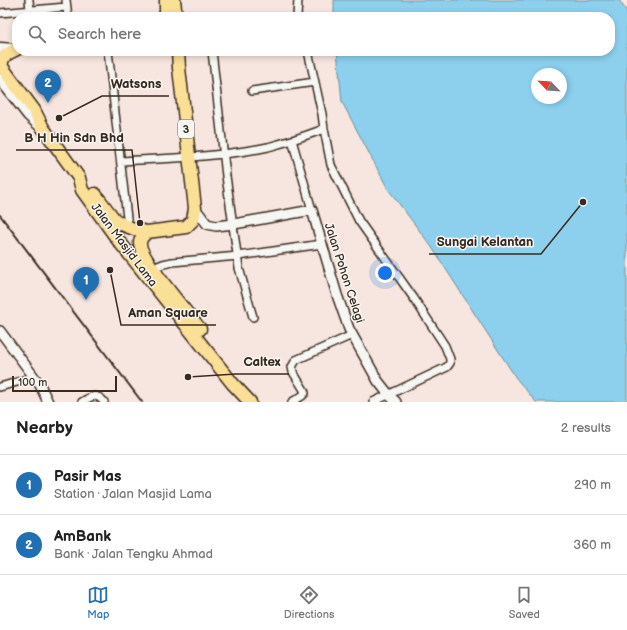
<!DOCTYPE html>
<meta charset="utf-8">
<style>
body{margin:0;font-family:"Balsamiq Sans",sans-serif;background:#f2f2f2;color:#222}
.compass{position:absolute;left:531px;top:68px;width:36px;height:36px;border-radius:50%;background:#fff;box-shadow:0 2px 6px #0003;rotate:295deg}
.scale{position:absolute;left:12px;bottom:10px;width:105px;box-sizing:border-box;padding-left:4px;border:2px solid #3b2a1e;border-top:0;font-size:11px;line-height:14px;white-space:nowrap;color:#3b2a1e;-webkit-text-stroke:3px #f6f6f2;paint-order:stroke}
.you{position:absolute;left:385px;top:273px;width:14px;height:14px;margin:-10px;border:3px solid #fff;border-radius:50%;background:#1a73e8;box-shadow:0 0 0 6px #1a73e833}
.badge{display:grid;place-items:center;width:26px;height:26px;border-radius:50%;background:#1f6fb2;color:#fff;font-size:13px;font-weight:700}
.pin{position:absolute;translate:-50% -33px;filter:drop-shadow(0 1px 2px #0008)}
.pin::after{content:'';position:absolute;top:21px;width:14px;height:12px;background:inherit;clip-path:polygon(0 0,100% 0,50% 100%)}
.list{margin:0;padding:0;list-style:none}
h2{display:flex;justify-content:space-between;align-items:center;height:52px;margin:0;padding:0 16px;font-size:17px}
h2 small{font-size:13px;font-weight:400;color:#767676}
.list li{display:grid;grid-template-columns:26px 1fr auto;gap:12px;align-items:center;box-sizing:border-box;height:60px;padding:0 16px;border-top:1px solid #e0e0e0}
.list b{display:block;font-size:15px;white-space:nowrap}
.list p{margin:0;font-size:13px;white-space:nowrap;color:#767676}
.list em{font-size:13px;font-style:normal;color:#767676}
.icon{flex:none;width:22px;height:22px;fill:none;stroke:currentColor;stroke-width:2;stroke-linecap:round;stroke-linejoin:round}
.map{position:relative;flex:none;width:627px;height:402px;overflow:hidden}
.search{position:absolute;background:#fff;box-shadow:0 2px 6px #0003;left:12px;right:12px;top:12px;height:44px;display:flex;align-items:center;gap:10px;box-sizing:border-box;padding:0 14px;border-radius:16px;color:#767676;font-size:15px}
.sheet{height:172px;background:#fff}
nav{display:flex;justify-content:space-around;align-items:center;box-sizing:border-box;height:56px;border-top:1px solid #e0e0e0;background:#fff;font-size:11px;color:#767676}
nav a{display:grid;justify-items:center;gap:2px}
nav .on{color:#1f6fb2}
.map>svg:first-child{display:block}
.water{fill:#8cd0ee;stroke:#6c8e9b;fill-rule:evenodd}
.lines{fill:none;stroke-linecap:round;stroke-linejoin:round}
.minor-casing{stroke:#3b2a1e;stroke-width:10}
.tertiary-casing{stroke:#3b2a1e;stroke-width:12}
.secondary-casing{stroke:#3b2a1e;stroke-width:13}
.trunk-casing{stroke:#3b2a1e;stroke-width:15}
.minor{stroke:#f6f6f2;stroke-width:7}
.tertiary{stroke:#f6f6f2;stroke-width:9}
.secondary{stroke:#f6f6f2;stroke-width:10}
.trunk{stroke:#fadf96;stroke-width:12}
.rail{stroke:#3b2a1e;stroke-width:2}
.labels{text-anchor:middle;dominant-baseline:central;stroke-width:3;stroke-linejoin:round;paint-order:stroke}
.shield{fill:#f6f6f2;stroke:#73675e;stroke-width:1}
.shield-label{font-size:11px;font-weight:bold;fill:#3b2a1e}
.street-label{font-size:12px;fill:#3b2a1e;stroke:#f6f6f2}
.leader{fill:none;stroke:#3b2a1e;stroke-width:1.5}
.callout-dot{fill:#3b2a1e;stroke:#f6f6f2;stroke-width:1.5}
.callout-label{font-size:13px;text-anchor:middle;font-weight:bold;fill:#3b2a1e;stroke:#f6f6f2;stroke-width:3;stroke-linejoin:round;paint-order:stroke}
</style>
<div class="map">
<svg width="627" height="402" viewBox="0 0 627 402">
<rect width="100%" height="100%" fill="#f7e6df"/>
<filter id="ink" filterUnits="userSpaceOnUse"><feTurbulence type="fractalNoise" baseFrequency=".025" numOctaves="2"/><feDisplacementMap in="SourceGraphic" scale="8" xChannelSelector="R" yChannelSelector="G"/><feConvolveMatrix kernelMatrix="1 2 1 2 8 2 1 2 1" color-interpolation-filters="sRGB"/></filter>
<g filter="url(#ink)">
<path class="water" d="M334,0H619L627,12V402H536L516,378L431,246L388,189L342,102L337,51H610V17H334ZM537,74H561V98H537Z"/>
<g class="lines">
<defs>
<path id="minor" d="M29,0L30,10
M66,0L68,17
M0,13L66,7
M297,17L298,0
M108,51L128,227
M212,51L226,176L239,268L253,317
M308,51L322,114L324,129L331,165L359,221L413,297L445,346L450,359V363L447,367L373,402
M252,91L315,82
M292,140L312,210
M121,161C170,158 220,157 268,147C287,142 305,136 324,129
M153,268L163,264L172,262L238,256L322,244
M0,387L34,377
M82,402C91,396 97,393 104,402
M292,402L302,396L305,393L304,390L293,372L292,367L296,360L352,335"/>
<path id="tertiary" d="M195,208L207,224L216,226L234,224L312,210L337,295L349,329L378,381L389,395L396,402
M0,331L40,385L48,402"/>
<path id="secondary" d="M0,48L17,49
M0,79L28,115L41,127"/>
<path id="trunk" d="M174,0L176,17
M164,17L166,13V0
M17,49C9,53 0,56 2,67L34,110L43,128L79,178L82,190L118,240L233,384L250,402
M95,194L114,219L121,224L134,229L147,232L186,227L193,220L195,208L179,68L178,51
M147,232C144,235 141,237 140,242C138,256 189,315 200,329"/>
</defs>
<use href="#minor" class="minor-casing"/>
<use href="#tertiary" class="tertiary-casing"/>
<use href="#secondary" class="secondary-casing"/>
<use href="#trunk" class="trunk-casing"/>
<use href="#minor" class="minor"/>
<use href="#tertiary" class="tertiary"/>
<use href="#secondary" class="secondary"/>
<use href="#trunk" class="trunk"/>
<path class="rail" d="M0,215L142,402"/>
</g>
</g>
<g class="labels">
<rect class="shield" x="178" y="120" width="16" height="18" rx="3"/>
<g class="shield-label">
<text x="186" y="129">3</text>
</g>
<g class="street-label">
<text transform="translate(124 245) rotate(53)">Jalan Masjid Lama</text>
<text transform="translate(344 273) rotate(72)">Jalan Pohon Celagi</text>
</g>
</g>
<path class="leader" d="M59 118L102 96H169M140 223L132 150H16M583 202L541 254H429M110 270L121 325H216M188 377L236 374H289"/>
<g class="callout-dot">
<circle cx="59" cy="118" r="4"/>
<circle cx="140" cy="223" r="4"/>
<circle cx="583" cy="202" r="4"/>
<circle cx="110" cy="270" r="4"/>
<circle cx="188" cy="377" r="4"/>
</g>
<g class="callout-label">
<text x="136" y="88">Watsons</text>
<text x="74" y="142">B H Hin Sdn Bhd</text>
<text x="485" y="246">Sungai Kelantan</text>
<text x="168" y="317">Aman Square</text>
<text x="262" y="366">Caltex</text>
</g>
</svg>
<svg class="compass" viewBox="-18 -18 36 36"><path d="M0-13l5 13h-10z" fill="#e53935"/><path d="M0 13l5-13h-10z" fill="#767676"/></svg>
<div class="scale">100 m</div>
<div class="you"></div>
<div class="pin badge" style="left:86px;top:300px">1</div>
<div class="pin badge" style="left:48px;top:103px">2</div>
<div class="search"><svg class="icon" aria-label="search" viewBox="0 0 24 24"><circle cx="10" cy="10" r="6"/><path d="M15 15l6 6"/></svg>Search here</div>
</div>
<section class="sheet">
<h2>Nearby<small>2 results</small></h2>
<ul class="list">
<li><span class="badge">1</span><div><b>Pasir Mas</b><p>Station · Jalan Masjid Lama</p></div><em>290 m</em></li>
<li><span class="badge">2</span><div><b>AmBank</b><p>Bank · Jalan Tengku Ahmad</p></div><em>360 m</em></li>
</ul>
</section>
<nav>
<a class="on"><svg class="icon" aria-label="map" viewBox="0 0 24 24"><path d="M3 6l6-2 6 2 6-2v14l-6 2-6-2-6 2zM9 4v14M15 6v14"/></svg>Map</a>
<a><svg class="icon" aria-label="directions" viewBox="0 0 24 24"><path d="M12 3l9 9-9 9-9-9zM9 14v-3h6M13 9l2 2-2 2"/></svg>Directions</a>
<a><svg class="icon" aria-label="saved" viewBox="0 0 24 24"><path d="M7 4h10v16l-5-4-5 4z"/></svg>Saved</a>
</nav>
